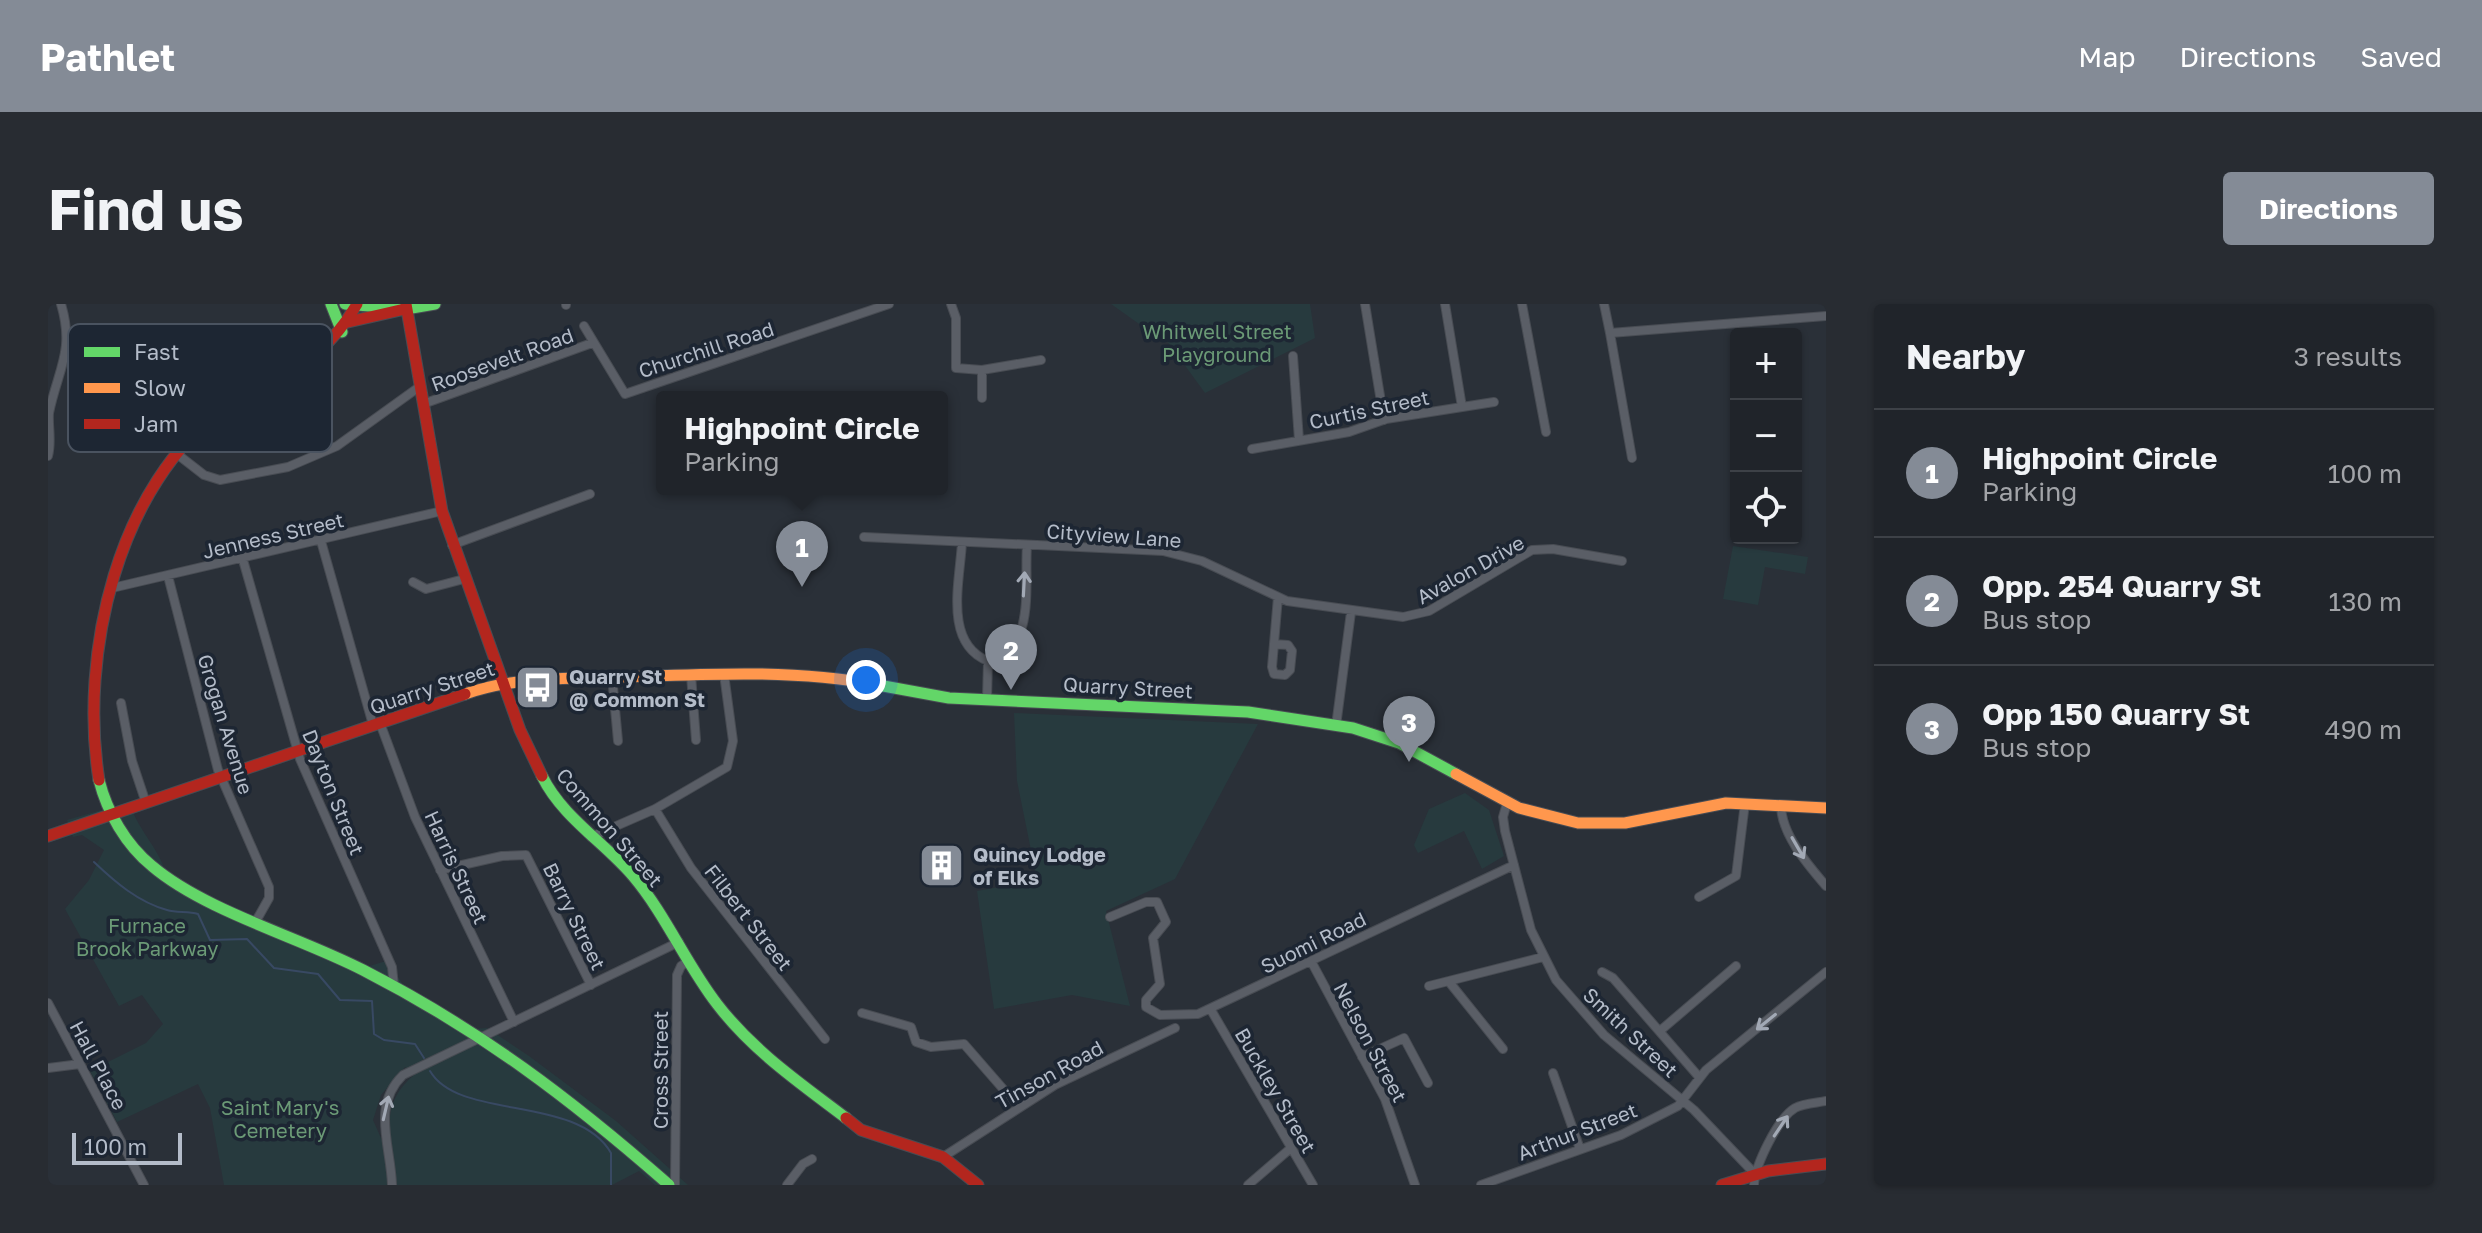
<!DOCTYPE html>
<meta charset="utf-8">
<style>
body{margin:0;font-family:"Golos Text",sans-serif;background:#282c32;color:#f1f3f6}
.controls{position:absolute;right:24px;top:24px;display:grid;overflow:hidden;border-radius:8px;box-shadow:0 2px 6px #0004}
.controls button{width:72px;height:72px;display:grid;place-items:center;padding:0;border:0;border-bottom:2px solid #3d4147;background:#20242a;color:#f1f3f6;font:40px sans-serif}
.scale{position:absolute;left:24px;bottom:20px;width:110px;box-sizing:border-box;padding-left:8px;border:4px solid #b4bcc9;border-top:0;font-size:22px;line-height:28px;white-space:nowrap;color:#b4bcc9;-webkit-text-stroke:6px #1d2633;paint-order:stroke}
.you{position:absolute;left:818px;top:376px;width:28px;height:28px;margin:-20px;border:6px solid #fff;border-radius:50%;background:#1a73e8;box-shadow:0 0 0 12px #1a73e833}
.badge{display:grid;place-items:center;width:52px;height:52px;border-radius:50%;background:#848b96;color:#fff;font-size:26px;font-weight:700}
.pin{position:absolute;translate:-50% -66px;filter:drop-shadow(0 2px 4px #0008)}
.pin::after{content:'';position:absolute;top:42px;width:28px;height:24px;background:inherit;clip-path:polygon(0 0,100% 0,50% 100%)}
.popup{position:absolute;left:608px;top:87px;width:292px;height:104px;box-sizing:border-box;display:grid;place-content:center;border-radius:8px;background:#20242a;filter:drop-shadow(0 2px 6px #0005);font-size:26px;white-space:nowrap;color:#a2a4a8}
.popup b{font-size:30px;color:#f1f3f6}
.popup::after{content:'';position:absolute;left:50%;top:100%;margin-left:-16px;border:16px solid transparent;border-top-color:#20242a}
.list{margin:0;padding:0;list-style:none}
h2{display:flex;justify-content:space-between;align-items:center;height:104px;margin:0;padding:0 32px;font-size:34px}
h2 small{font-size:26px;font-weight:400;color:#a2a4a8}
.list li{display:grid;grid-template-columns:52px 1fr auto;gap:24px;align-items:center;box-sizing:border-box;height:128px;padding:0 32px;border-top:2px solid #3d4147}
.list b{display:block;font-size:30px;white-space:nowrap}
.list p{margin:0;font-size:26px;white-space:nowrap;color:#a2a4a8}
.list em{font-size:26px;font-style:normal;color:#a2a4a8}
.icon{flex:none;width:44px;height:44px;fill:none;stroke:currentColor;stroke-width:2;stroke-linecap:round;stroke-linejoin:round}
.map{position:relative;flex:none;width:1778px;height:881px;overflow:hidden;border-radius:8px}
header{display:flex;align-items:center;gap:48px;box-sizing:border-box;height:112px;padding:0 40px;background:#848b96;color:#fff}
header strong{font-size:38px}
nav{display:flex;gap:44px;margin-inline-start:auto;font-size:28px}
.intro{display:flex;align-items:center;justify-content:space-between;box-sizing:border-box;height:192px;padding:0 48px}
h1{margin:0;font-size:56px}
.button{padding:20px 36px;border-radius:8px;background:#848b96;color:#fff;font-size:28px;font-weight:700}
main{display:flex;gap:48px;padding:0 48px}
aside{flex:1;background:#20242a;border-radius:8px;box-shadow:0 2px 6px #0004}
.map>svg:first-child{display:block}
.green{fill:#273a3e}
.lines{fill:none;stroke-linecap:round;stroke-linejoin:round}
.stream{stroke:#384963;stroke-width:2}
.street-casing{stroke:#484c53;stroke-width:10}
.fast-casing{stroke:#484c53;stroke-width:13}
.slow-casing{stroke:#484c53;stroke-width:13}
.jam-casing{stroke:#484c53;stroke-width:13}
.street{stroke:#5a5e66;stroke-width:8}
.fast{stroke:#63d668;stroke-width:11}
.slow{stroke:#ff974d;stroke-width:11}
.jam{stroke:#b3261e;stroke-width:11}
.oneway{stroke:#a2a9b5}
.labels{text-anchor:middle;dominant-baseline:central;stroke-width:7;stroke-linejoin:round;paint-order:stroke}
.park-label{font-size:20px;fill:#6b9a76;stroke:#1d2633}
.street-label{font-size:20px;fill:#b4bcc9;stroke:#1d2633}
.poi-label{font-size:20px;font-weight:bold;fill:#b4bcc9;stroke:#1d2633;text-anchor:start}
.key{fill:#1d2633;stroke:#4a5360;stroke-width:2}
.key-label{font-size:22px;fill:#b4bcc9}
</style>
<header>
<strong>Pathlet</strong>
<nav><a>Map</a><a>Directions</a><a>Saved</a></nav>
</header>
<div class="intro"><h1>Find us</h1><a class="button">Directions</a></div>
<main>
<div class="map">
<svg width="1778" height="881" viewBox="0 0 1778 881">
<rect width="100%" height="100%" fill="#2a3038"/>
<path class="green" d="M1063,0H1262L1267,34L1157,89L1114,30L1101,27Z
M1685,242L1760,253L1757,270L1717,263L1710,301L1675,295Z
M966,409L1210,420L1127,575L1058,607L1082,702L1024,691L946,705L929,587L989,576L969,477Z
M1417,489L1441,506L1456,552L1434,565L1416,527L1370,549L1366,541L1381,505Z
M81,498C90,528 116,548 120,579L305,667L338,657L360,687L426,725L439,724L481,752L568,817L640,881H607L591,867L564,881H348C346,837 327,804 366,771L357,763L333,791L325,816L336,841L340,881H176L162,804L150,780L69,818L42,767L98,739L115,720L94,691L71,702L17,605L41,576L56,546L34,531L25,533L19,516Z"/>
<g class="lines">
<path class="stream" d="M46,558C67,578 90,598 119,606C129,609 140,607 150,610L162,636L199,635L226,664L270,670L292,696L324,697L326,730L336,736L367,740L376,754
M382,767C411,817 529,790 563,849V881"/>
<defs>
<path id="street" d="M518,0V1
M903,0L908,14V64L934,66
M1317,0L1336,116
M1397,0L1414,103
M1474,0L1498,128
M1556,0L1562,29L1778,12
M536,22L577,90L841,0
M1562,29L1584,154
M1245,52L1251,136
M934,94V66L993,56
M375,100L544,39
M1204,145L1301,128L1338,115L1446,98
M129,150L156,171L172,176L240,163L289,142L371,83
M0,152C4,137 0,123 1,109C10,65 27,47 13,0
M816,233L1115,247L1154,257L1239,297L1355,313L1381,307L1484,246L1505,245L1574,257
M273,237L325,421
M914,238C912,277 895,339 940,357C989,346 976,281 979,241
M404,241L542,190
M195,256L252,455L344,663L346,682
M120,272L170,466L221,583V594L208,617
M365,278L378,285L416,275
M64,284L394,207
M1226,340L1240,341L1244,347L1242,366L1237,371L1226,370L1224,363L1230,293
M643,371L648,436
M564,372L570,437
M939,395L940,357
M73,399L84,457L98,499
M332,419L367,513L466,718
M1288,422L1303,308
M1459,499L1455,513L1457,527L1483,626L1508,676L1556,731L1646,806L1707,870
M1733,501C1733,530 1760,561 1778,582
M607,505L643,564L777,735
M543,533L607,505L679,463L685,437L676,370
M392,566L454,552L478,551L543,681
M1651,593L1688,572L1697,499
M1062,613L1098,598H1109L1118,618L1105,634L1112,680L1098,696V703L1112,711L1150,710L1466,561
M1263,657L1337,795L1367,881
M1554,668L1565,674L1651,773
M1402,679L1455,745
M1381,682L1495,653
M0,699L96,881
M1163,706L1265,881
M814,709L863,723L868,738L883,743L916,740L970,802
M1613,726L1688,662
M1314,753L1356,734L1380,779
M0,764L32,760
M1505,769L1532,845
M895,853L1007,781L1127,724
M344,881C343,842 323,802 355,771L631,638
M627,881L629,671L633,662L641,657
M739,881L755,860L764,855
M1200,881L1243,844
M1433,881L1573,831L1630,802L1658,766L1778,668
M1706,881C1707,861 1730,814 1747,804C1756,799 1768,799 1778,797"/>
<path id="fast" d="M283,0L294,28
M297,0L358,5L387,0
M830,381L901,394L1200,408L1305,424L1351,439L1408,470
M494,472C514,513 556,538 585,572C618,611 638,660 669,700C705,747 752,779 798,814
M51,476C59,508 78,541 104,562C157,607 251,633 315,666C432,726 523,795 621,881"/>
<path id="slow" d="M417,390C469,372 520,375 574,373C660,370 745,365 830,381
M1408,470L1471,504L1530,519H1577L1678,499L1778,504"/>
<path id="jam" d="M358,0L394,207L472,426L494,472
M300,18L357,5
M51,476C31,351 69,180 178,103C233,64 272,64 309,0
M0,532L417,390
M798,814L813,826L895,853L930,881
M1674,881L1720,867L1778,860"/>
</defs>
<use href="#street" class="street-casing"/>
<use href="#fast" class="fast-casing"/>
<use href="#slow" class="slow-casing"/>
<use href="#jam" class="jam-casing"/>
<use href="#street" class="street"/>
<use href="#fast" class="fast"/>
<use href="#slow" class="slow"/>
<use href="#jam" class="jam"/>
</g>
<defs><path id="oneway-shaft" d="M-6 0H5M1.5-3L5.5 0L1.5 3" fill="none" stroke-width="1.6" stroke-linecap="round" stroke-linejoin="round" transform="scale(2)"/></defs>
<g class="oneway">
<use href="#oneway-shaft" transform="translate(976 280) rotate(-87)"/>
<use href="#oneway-shaft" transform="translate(1750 544) rotate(60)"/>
<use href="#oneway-shaft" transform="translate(1718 718) rotate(141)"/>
<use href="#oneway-shaft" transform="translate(338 804) rotate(-77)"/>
<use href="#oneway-shaft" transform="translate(1733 822) rotate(-56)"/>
</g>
<defs>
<symbol id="bus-square" viewBox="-11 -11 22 22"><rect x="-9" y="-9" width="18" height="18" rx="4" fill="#848b96" stroke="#1d2633"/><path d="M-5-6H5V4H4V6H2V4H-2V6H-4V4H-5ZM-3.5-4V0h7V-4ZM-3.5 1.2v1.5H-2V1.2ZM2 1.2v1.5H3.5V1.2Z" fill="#fff"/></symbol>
<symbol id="building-square" viewBox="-11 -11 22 22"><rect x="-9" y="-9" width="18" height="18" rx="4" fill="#848b96" stroke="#1d2633"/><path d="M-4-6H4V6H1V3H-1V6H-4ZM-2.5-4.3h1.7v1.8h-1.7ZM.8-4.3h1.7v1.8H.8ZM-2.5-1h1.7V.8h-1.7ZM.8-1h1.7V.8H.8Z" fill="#fff"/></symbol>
</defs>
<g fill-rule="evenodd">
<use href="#bus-square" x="464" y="358" width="51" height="51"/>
<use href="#building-square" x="868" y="536" width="51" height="51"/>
</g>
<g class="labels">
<g class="park-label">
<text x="1169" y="27">Whitwell Street<tspan x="1169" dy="23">Playground</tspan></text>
<text x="99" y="621">Furnace<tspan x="99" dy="23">Brook Parkway</tspan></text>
<text x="232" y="803">Saint Mary's<tspan x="232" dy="23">Cemetery</tspan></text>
</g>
<g class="street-label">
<text transform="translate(658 45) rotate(-18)">Churchill Road</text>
<text transform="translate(454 55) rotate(-20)">Roosevelt Road</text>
<text transform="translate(1321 105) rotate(-12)">Curtis Street</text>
<text transform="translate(225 231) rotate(-13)">Jenness Street</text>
<text transform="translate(1066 231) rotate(4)">Cityview Lane</text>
<text transform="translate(1422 265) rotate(-29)">Avalon Drive</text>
<text transform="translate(384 383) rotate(-18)">Quarry Street</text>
<text transform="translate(1080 383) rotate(3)">Quarry Street</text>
<text transform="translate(178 420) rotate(73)">Grogan Avenue</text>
<text transform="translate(286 488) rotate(68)">Dayton Street</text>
<text transform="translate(562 523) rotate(49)">Common Street</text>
<text transform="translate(409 563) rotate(65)">Harris Street</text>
<text transform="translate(527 612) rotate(64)">Barry Street</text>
<text transform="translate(701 613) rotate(52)">Filbert Street</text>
<text transform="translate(1265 638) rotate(-26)">Suomi Road</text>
<text transform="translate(1583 728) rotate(43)">Smith Street</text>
<text transform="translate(1323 738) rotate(62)">Nelson Street</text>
<text transform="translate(51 761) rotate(62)">Hall Place</text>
<text transform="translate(612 766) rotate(-90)">Cross Street</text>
<text transform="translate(1001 770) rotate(-29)">Tinson Road</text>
<text transform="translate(1228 786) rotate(60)">Buckley Street</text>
<text transform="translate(1529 827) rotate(-21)">Arthur Street</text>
</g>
<g class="poi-label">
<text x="521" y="372">Quarry St<tspan x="521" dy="23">@ Common St</tspan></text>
<text x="925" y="550">Quincy Lodge<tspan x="925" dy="23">of Elks</tspan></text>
</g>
</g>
<rect x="20" y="20" width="264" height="128" rx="12" class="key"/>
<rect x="36" y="43" width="36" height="10" fill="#63d668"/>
<rect x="36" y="79" width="36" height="10" fill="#ff974d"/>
<rect x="36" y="115" width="36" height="10" fill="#b3261e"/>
<g class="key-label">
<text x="86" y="56">Fast</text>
<text x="86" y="92">Slow</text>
<text x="86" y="128">Jam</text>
</g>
</svg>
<div class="controls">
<button>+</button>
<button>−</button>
<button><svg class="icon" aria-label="locate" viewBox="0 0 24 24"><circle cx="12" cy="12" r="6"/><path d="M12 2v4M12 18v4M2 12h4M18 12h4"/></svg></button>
</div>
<div class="scale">100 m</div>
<div class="you"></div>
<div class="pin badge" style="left:754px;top:283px">1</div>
<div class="popup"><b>Highpoint Circle</b>Parking</div>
<div class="pin badge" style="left:963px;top:386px">2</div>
<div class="pin badge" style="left:1361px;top:458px">3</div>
</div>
<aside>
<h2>Nearby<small>3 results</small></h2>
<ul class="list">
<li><span class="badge">1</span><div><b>Highpoint Circle</b><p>Parking</p></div><em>100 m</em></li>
<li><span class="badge">2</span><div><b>Opp. 254 Quarry St</b><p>Bus stop</p></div><em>130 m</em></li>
<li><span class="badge">3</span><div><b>Opp 150 Quarry St</b><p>Bus stop</p></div><em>490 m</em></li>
</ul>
</aside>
</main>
